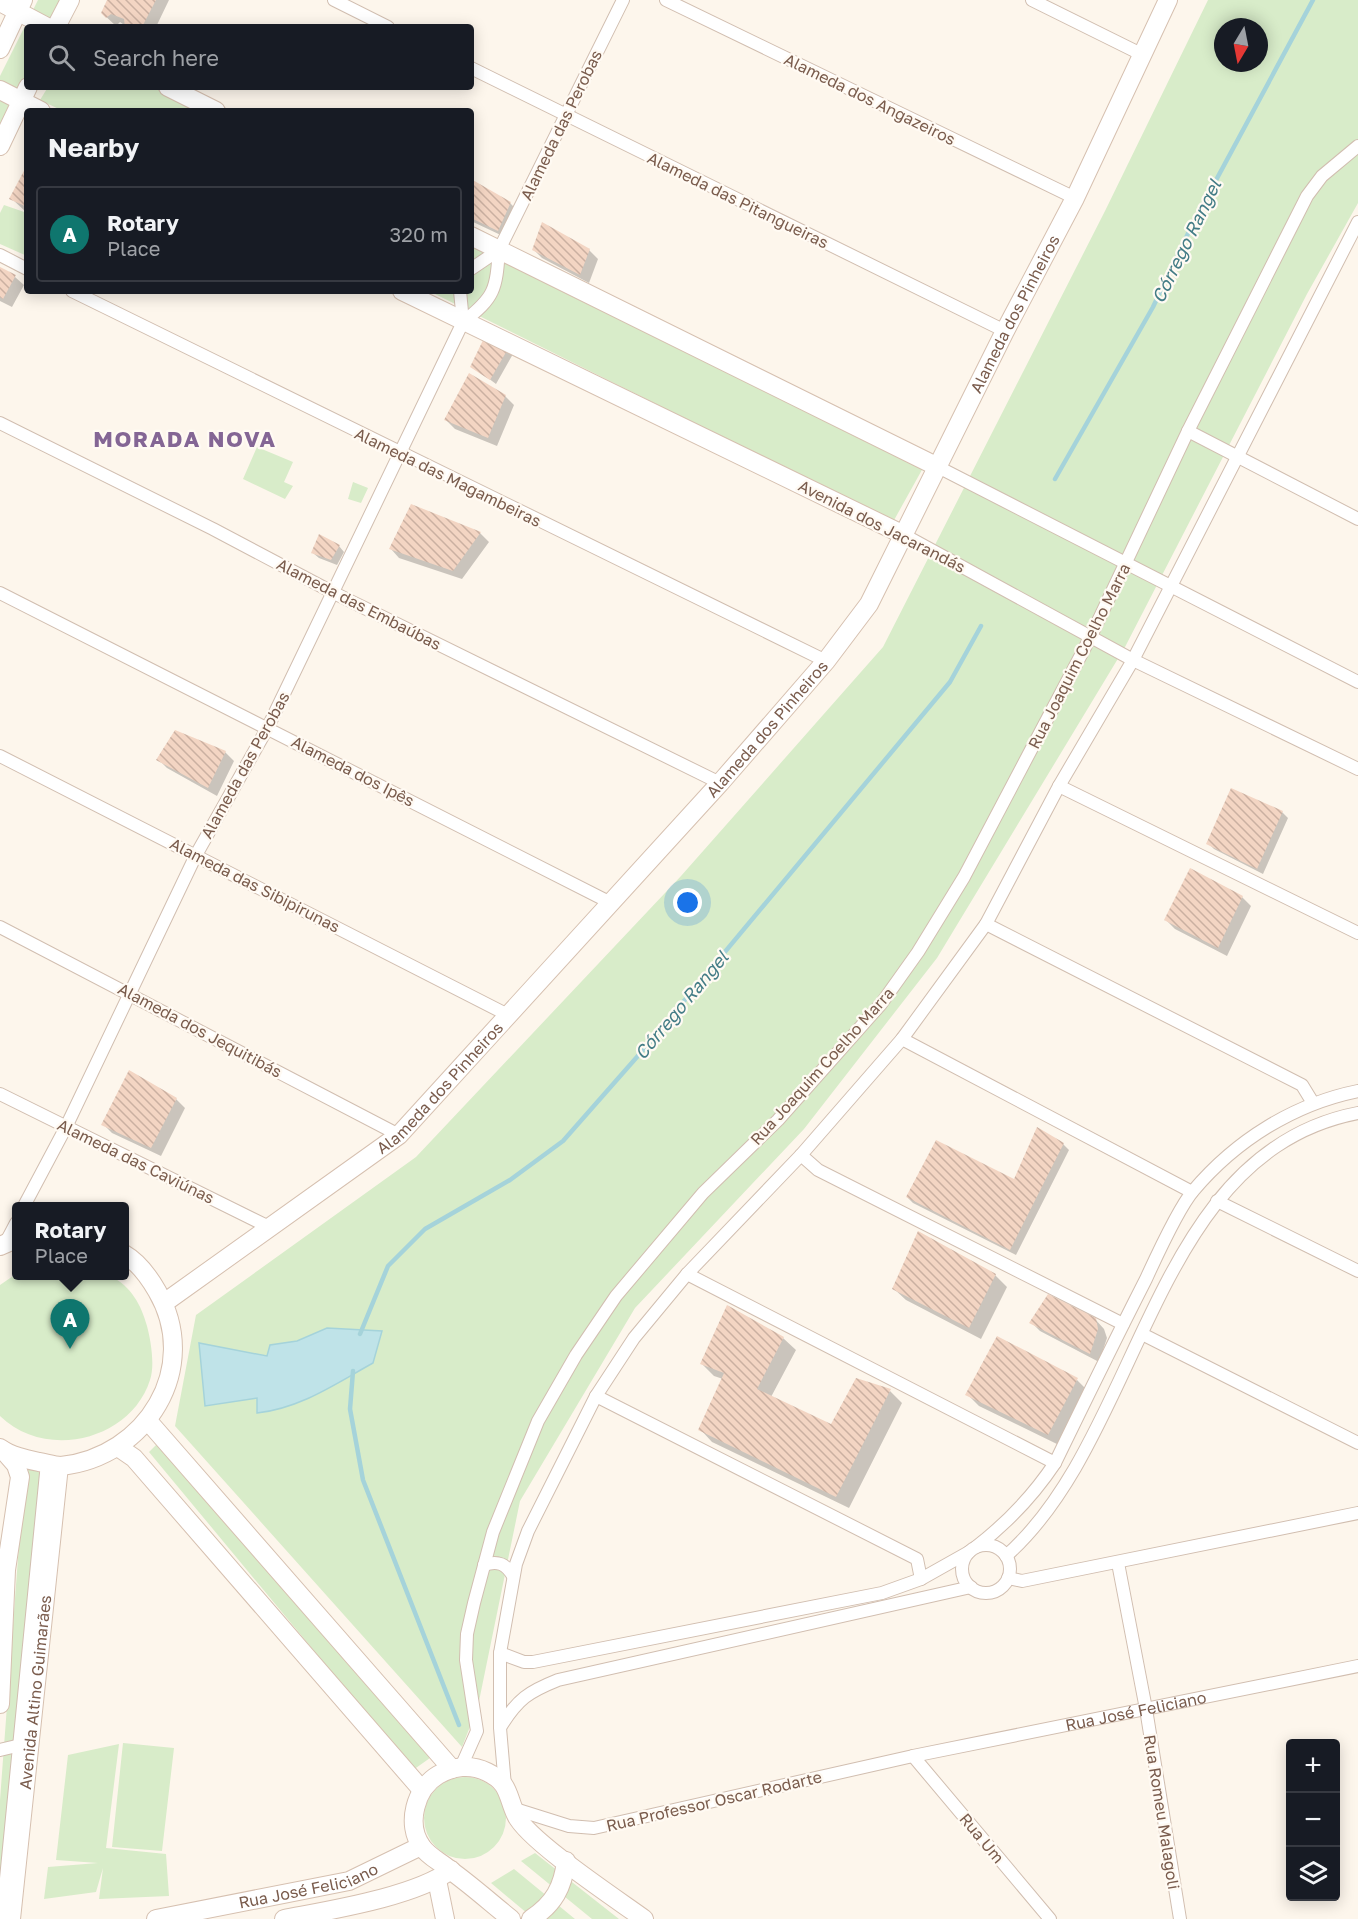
<!DOCTYPE html>
<meta charset="utf-8">
<style>
body{margin:0;font-family:"Golos Text",sans-serif;background:#20242c;color:#f1f3f6}
.controls{position:absolute;right:18px;bottom:18px;display:grid;overflow:hidden;border-radius:6px;box-shadow:0 3px 15px #0003}
.controls button{width:54px;height:54px;display:grid;place-items:center;padding:0;border:0;border-bottom:2px solid #363941;background:#171b24;color:#f1f3f6;font:30px sans-serif}
.compass{position:absolute;left:1214px;top:18px;width:54px;height:54px;border-radius:50%;background:#171b24;box-shadow:0 3px 15px #0003;rotate:190deg}
.you{position:absolute;left:688px;top:903px;width:21px;height:21px;margin:-15px;border:4px solid #fff;border-radius:50%;background:#1a73e8;box-shadow:0 0 0 9px #1a73e833}
.badge{display:grid;place-items:center;width:39px;height:39px;border-radius:50%;background:#0f766e;color:#fff;font-size:20px;font-weight:700}
.pin{position:absolute;translate:-50% -50px;filter:drop-shadow(0 2px 3px #0008)}
.pin::after{content:'';position:absolute;top:32px;width:21px;height:18px;background:inherit;clip-path:polygon(0 0,100% 0,50% 100%)}
.popup{position:absolute;left:12px;top:1202px;width:117px;height:78px;box-sizing:border-box;display:grid;place-content:center;border-radius:6px;background:#171b24;filter:drop-shadow(0 2px 4px #0005);font-size:20px;white-space:nowrap;color:#9ea1a6}
.popup b{font-size:22px;color:#f1f3f6}
.popup::after{content:'';position:absolute;left:50%;top:100%;margin-left:-12px;border:12px solid transparent;border-top-color:#171b24}
.list{margin:0;padding:0;list-style:none}
h2{display:flex;justify-content:space-between;align-items:center;height:78px;margin:0;padding:0 24px;font-size:26px}
h2 small{font-size:20px;font-weight:400;color:#9ea1a6}
.list li{display:grid;grid-template-columns:39px 1fr auto;gap:18px;align-items:center;box-sizing:border-box;height:96px;margin:0 12px 12px;padding:0 12px;border:2px solid #363941;border-radius:6px}
.list b{display:block;font-size:22px;white-space:nowrap}
.list p{margin:0;font-size:20px;white-space:nowrap;color:#9ea1a6}
.list em{font-size:20px;font-style:normal;color:#9ea1a6}
.icon{flex:none;width:33px;height:33px;fill:none;stroke:currentColor;stroke-width:2;stroke-linecap:round;stroke-linejoin:round}
.map{position:relative;flex:none;width:1358px;height:1919px;overflow:hidden}
.search{position:absolute;background:#171b24;box-shadow:0 3px 15px #0003;left:24px;top:24px;width:450px;height:66px;display:flex;align-items:center;gap:15px;box-sizing:border-box;padding:0 21px;border-radius:6px;color:#9ea1a6;font-size:22px}
.panel{position:absolute;background:#171b24;box-shadow:0 3px 15px #0003;left:24px;top:108px;width:450px;height:186px;border-radius:6px}
.map>svg:first-child{display:block}
.green{fill:#d8ecc9;fill-rule:evenodd}
.water{fill:#bfe3e8;stroke:#a5d3da;stroke-width:1.5}
.shadow{fill:#0003}
.lines{fill:none;stroke-linecap:round;stroke-linejoin:round}
.stream{stroke:#a5d3da;stroke-width:4.5}
.building{fill:url(#building-back-hatch)}
.street-casing{stroke:#d1beb0;stroke-width:14}
.secondary-casing{stroke:#d6c0b0;stroke-width:20}
.street{stroke:#fff;stroke-width:12}
.secondary{stroke:#fff;stroke-width:18}
.labels{text-anchor:middle;dominant-baseline:central;stroke-width:4.5;stroke-linejoin:round;paint-order:stroke}
.street-label{font-size:16px;fill:#7a5c4d;stroke:#fffaf3}
.water-label{font-size:18px;font-style:italic;fill:#437c86;stroke:#fffaf3}
.district-label{font-size:22px;font-weight:bold;letter-spacing:1.5px;fill:#846695;stroke:#fffaf3}
</style>
<div class="map">
<svg width="1358" height="1919" viewBox="0 0 1358 1919">
<defs>
<pattern id="building-back-hatch" width="6" height="6" patternUnits="userSpaceOnUse" patternTransform="scale(1.5)"><rect width="6" height="6" fill="#f3d5c3"/><path d="M-1 5l2 2M0 0l6 6M5-1l2 2" fill="none" stroke="#cab0a1"/></pattern>
</defs>
<rect width="100%" height="100%" fill="#fdf6ec"/>
<path class="green" d="M38,0H65L52,27H27V77L0,132V76Z
M1208,0H1358V203L1307,294L1125,647L937,958L804,1129L635,1308L520,1501L478,1706L462,1747L175,1426L196,1315L416,1157L681,876L883,647L1105,211ZM1223,27H1259V63H1223Z
M48,87H161L201,111H63L40,100Z
M4,205L27,213V256L0,244V213Z
M471,244L923,468L893,522L429,291H471Z
M257,447L293,462L284,482L293,486L285,499L243,479Z
M353,482L368,488L361,503L348,499Z
M16,1274L111,1276C131,1287 141,1304 147,1326C151,1341 155,1366 150,1380C131,1440 46,1461 0,1416V1285Z
M162,1439L430,1758L413,1770L149,1452Z
M25,1464H49L0,1919V1800Z
M123,1743L174,1748L162,1851L112,1847Z
M119,1744L106,1848L166,1854L169,1896L99,1899L103,1868L96,1892L44,1899L48,1867L98,1863L56,1860L68,1755Z
M424 1818a41 41 0 1 1 82 0a41 41 0 1 1-82 0Z
M535,1853L619,1919H592L521,1861Z
M514,1869L575,1919H534L491,1883Z"/>
<path class="water" d="M327,1328L382,1331L373,1363C335,1384 301,1408 257,1413V1398L205,1406L199,1343L267,1356L270,1345L297,1341Z"/>
<path class="shadow" d="M109,0H169L156,27H127L120,22L116,26L102,13Z
M27,168V213L11,198Z
M471,181L510,203L519,212L507,238L471,221Z
M533,249L589,250L598,259L589,283L542,258Z
M0,268L15,277L24,285L12,307L0,301Z
M487,336L513,354L496,384L472,366Z
M505,396L514,405L497,446L455,429L446,420Z
M480,533L489,542L462,579L399,558L391,549Z
M339,546L344,552L337,565L319,558L313,553Z
M225,752L234,761L217,796L167,768L158,759Z
M1282,812L1288,818L1263,874L1214,849L1208,843Z
M1242,897L1251,906L1227,956L1175,929L1166,920Z
M176,1099L185,1108L161,1156L112,1133L103,1124Z
M1063,1144L1069,1150L1016,1255L913,1203L907,1197L1015,1181Z
M995,1275L1007,1287L981,1339L906,1300L893,1288Z
M1095,1319L1104,1329L1107,1338L1099,1362L1040,1331L1031,1322Z
M783,1338L796,1350L771,1397L831,1426L890,1391L902,1403L849,1508L712,1442L700,1429L723,1379L714,1376L702,1364Z
M1077,1380L1089,1392L1061,1446L979,1406L967,1394Z"/>
<g class="lines">
<path class="stream" d="M1055,479L1153,307L1194,221L1313,0
M360,1334L388,1266L425,1229L510,1180L563,1141L644,1049L950,682L981,626
M353,1371L350,1409L363,1480L459,1725"/>
</g>
<path class="building" d="M107,0H156L142,27H125L124,19L111,14L106,18L101,13Z
M27,165V207L9,199Z
M471,179L511,202L498,231L471,218Z
M542,222L590,249L580,275L532,250Z
M0,267L16,275L3,299L0,297Z
M486,334L509,347L490,380L470,367Z
M469,373L506,395L488,438L444,420Z
M411,504L481,532L453,571L389,549Z
M319,534L340,545L331,560L311,553Z
M175,730L226,751L208,788L156,760Z
M1231,788L1283,811L1257,869L1206,844Z
M1190,868L1243,896L1218,948L1164,920Z
M129,1070L177,1098L151,1148L101,1125Z
M1037,1127L1064,1143L1010,1250L906,1197L936,1140L1014,1179Z
M918,1231L996,1274L969,1328L892,1289Z
M1048,1294L1096,1318L1098,1329L1090,1354L1029,1323Z
M727,1305L784,1337L757,1389L831,1424L856,1378L891,1389L836,1497L698,1430L724,1373L700,1364Z
M997,1336L1078,1378L1048,1435L965,1395Z"/>
<g class="lines">
<defs>
<g id="street">
<path d="M334,0L388,27"/>
<path d="M666,0L1075,198"/>
<path d="M1032,0L1141,54"/>
<path d="M471,68L1005,331"/>
<path d="M0,255L27,269"/>
<path d="M471,269L499,250"/>
<path d="M72,291L826,661"/>
<path d="M460,291L463,322"/>
<path d="M0,423L213,529L334,593L720,783"/>
<path d="M1188,431L1358,519"/>
<path d="M938,467L1358,682"/>
<path d="M904,535L1133,660L1358,769"/>
<path d="M0,593L609,902"/>
<path d="M0,756L508,1015"/>
<path d="M1059,786L1358,933"/>
<path d="M986,924L1302,1085L1313,1103"/>
<path d="M0,927L399,1135"/>
<path d="M902,1039L1192,1192"/>
<path d="M0,1094L271,1228"/>
<path d="M801,1155L818,1170L1123,1324"/>
<path d="M1217,1201L1358,1271"/>
<path d="M24,1206L66,1127L196,855L268,727L463,322C495,297 496,290 499,250L623,0"/>
<path d="M5,1244L16,1223"/>
<path d="M687,1274L1055,1463"/>
<path d="M1142,1334L1358,1443"/>
<path d="M596,1396L917,1559L921,1579"/>
<circle cx="986" cy="1569" r="24"/>
<path d="M976,1547C1007,1523 1033,1496 1055,1463C1085,1401 1115,1340 1146,1279C1157,1255 1178,1209 1193,1191C1236,1140 1294,1104 1358,1091"/>
<path d="M1006,1556C1144,1434 1150,1153 1358,1113"/>
<path d="M1118,1563L1146,1709L1180,1919"/>
<path d="M484,1565C498,1560 506,1564 513,1576"/>
<path d="M1008,1578L1022,1581L1358,1513"/>
<path d="M500,1653L524,1662H533L882,1593L921,1579L969,1552"/>
<path d="M501,1726C518,1699 528,1692 558,1680L971,1587"/>
<path d="M0,1750L25,1744"/>
<path d="M913,1756L1050,1919"/>
<path d="M461,1767L477,1731L466,1660L467,1634L474,1603L493,1532L538,1421L576,1355L616,1296L703,1193L778,1120L881,1004L918,952L964,877L1091,636L1188,431L1307,196L1322,176L1358,146"/>
<path d="M505,1786L500,1728V1653L516,1564L528,1531L596,1396L634,1338L687,1274L801,1155L902,1039L986,924L1059,786L1133,660L1358,222"/>
<path id="s1" d="M515,1809L569,1826L594,1828L913,1756L1358,1666"/>
<path d="M2,1919L47,1463"/>
</g>
<g id="secondary">
<path d="M0,2L47,27"/>
<path d="M56,27L70,0"/>
<path d="M0,49L23,0"/>
<path d="M168,87L216,111"/>
<path d="M0,90L41,111"/>
<path d="M0,146L28,87"/>
<path d="M471,236L938,467"/>
<path d="M402,291L904,535"/>
<path d="M0,1246L16,1239"/>
<path id="s2" d="M164,1303L399,1135L720,783L826,661L869,604L1005,331L1075,198L1168,0"/>
<path d="M148,1421L452,1769"/>
<path d="M118,1447L134,1458L422,1790"/>
<path d="M0,1448C11,1456 25,1459 39,1462C46,1463 54,1466 61,1466C146,1457 202,1368 157,1291C149,1277 138,1262 124,1254"/>
<path d="M0,1704L6,1570L20,1477L16,1465L4,1451"/>
<path d="M437,1880L445,1919"/>
<path id="s3" d="M11,1919L59,1466"/>
<path id="s4" d="M156,1919L349,1881L421,1846"/>
<path d="M284,1919C330,1910 414,1897 451,1870"/>
<path d="M511,1919C491,1903 471,1885 450,1870C441,1862 429,1857 422,1847C405,1824 416,1788 438,1775C453,1766 471,1764 487,1772C510,1783 507,1796 516,1815C527,1840 618,1900 644,1919"/>
<path d="M531,1919C554,1904 563,1887 566,1861"/>
</g>
</defs>
<use href="#street" class="street-casing"/>
<use href="#secondary" class="secondary-casing"/>
<use href="#street" class="street"/>
<use href="#secondary" class="secondary"/>
</g>
<g class="labels">
<g class="street-label">
<text transform="translate(870 99) rotate(26)">Alameda dos Angazeiros</text>
<text transform="translate(561 125) rotate(-64)">Alameda das Perobas</text>
<text transform="translate(738 200) rotate(26)">Alameda das Pitangueiras</text>
<text stroke="none"><textPath href="#s2" startOffset="1323">Alameda dos Pinheiros</textPath></text>
<text transform="translate(448 477) rotate(26)">Alameda das Magambeiras</text>
<text transform="translate(882 526) rotate(27)">Avenida dos Jacarandás</text>
<text transform="translate(359 604) rotate(27)">Alameda das Embaúbas</text>
<text transform="translate(1079 656) rotate(-63)">Rua Joaquim Coelho Marra</text>
<text stroke="none"><textPath href="#s2" startOffset="837">Alameda dos Pinheiros</textPath></text>
<text transform="translate(245 765) rotate(-61)">Alameda das Perobas</text>
<text transform="translate(353 771) rotate(27)">Alameda dos Ipês</text>
<text transform="translate(255 885) rotate(27)">Alameda das Sibipirunas</text>
<text transform="translate(200 1030) rotate(28)">Alameda dos Jequitibás</text>
<text transform="translate(822 1066) rotate(-48)">Rua Joaquim Coelho Marra</text>
<text stroke="none"><textPath href="#s2" startOffset="351">Alameda dos Pinheiros</textPath></text>
<text transform="translate(136 1161) rotate(26)">Alameda das Caviúnas</text>
<text stroke="none"><textPath href="#s3" startOffset="228">Avenida Altino Guimarães</textPath></text>
<text stroke="none"><textPath href="#s1" startOffset="636">Rua José Feliciano</textPath></text>
<text transform="translate(714 1801) rotate(-13)">Rua Professor Oscar Rodarte</text>
<text transform="translate(1162 1812) rotate(81)">Rua Romeu Malagoli</text>
<text transform="translate(982 1838) rotate(50)">Rua Um</text>
<text stroke="none"><textPath href="#s4" startOffset="156">Rua José Feliciano</textPath></text>
</g>
<g class="water-label">
<text transform="translate(1186 241) rotate(-64)">Córrego Rangel</text>
<text transform="translate(681 1005) rotate(-50)">Córrego Rangel</text>
</g>
<g class="district-label">
<text x="185" y="438">MORADA NOVA</text>
</g>
</g>
</svg>
<div class="controls">
<button>+</button>
<button>−</button>
<button><svg class="icon" aria-label="layers" viewBox="0 0 24 24"><path d="M12 4l9 5-9 5-9-5zM3 14l9 5 9-5"/></svg></button>
</div>
<svg class="compass" viewBox="-18 -18 36 36"><path d="M0-13l5 13h-10z" fill="#e53935"/><path d="M0 13l5-13h-10z" fill="#9ea1a6"/></svg>
<div class="you"></div>
<div class="pin badge" style="left:70px;top:1349px">A</div>
<div class="popup"><b>Rotary</b>Place</div>
<div class="search"><svg class="icon" aria-label="search" viewBox="0 0 24 24"><circle cx="10" cy="10" r="6"/><path d="M15 15l6 6"/></svg>Search here</div>
<section class="panel">
<h2>Nearby<small></small></h2>
<ul class="list">
<li><span class="badge">A</span><div><b>Rotary</b><p>Place</p></div><em>320 m</em></li>
</ul>
</section>
</div>
